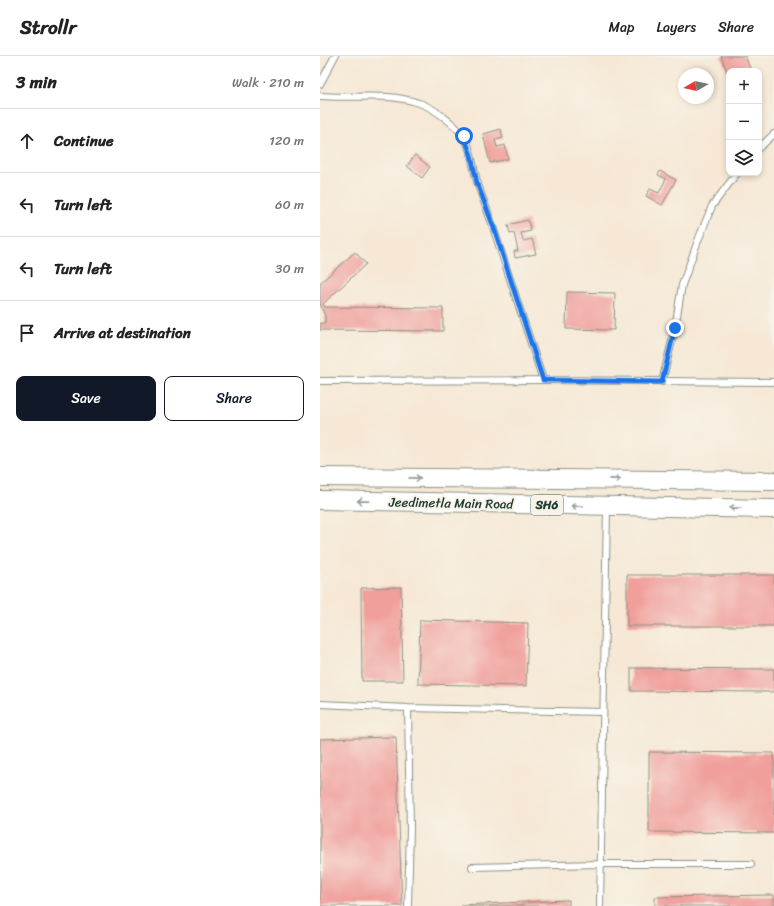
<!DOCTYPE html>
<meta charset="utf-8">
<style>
body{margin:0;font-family:Sriracha,sans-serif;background:#f6f6f6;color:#222}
.controls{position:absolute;right:12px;top:12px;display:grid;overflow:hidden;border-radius:8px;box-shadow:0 2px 6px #0003}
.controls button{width:36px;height:36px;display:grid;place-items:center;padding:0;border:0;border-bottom:1px solid #e0e0e0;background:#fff;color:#222;font:20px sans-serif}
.compass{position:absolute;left:358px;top:12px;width:36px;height:36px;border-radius:50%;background:#fff;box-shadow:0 2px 6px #0003;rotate:261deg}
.stop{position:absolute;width:12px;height:12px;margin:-9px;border:3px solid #1a73e8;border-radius:50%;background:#fff}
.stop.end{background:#1a73e8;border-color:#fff;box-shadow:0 1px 4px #0008}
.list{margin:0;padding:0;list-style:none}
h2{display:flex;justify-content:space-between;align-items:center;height:52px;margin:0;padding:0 16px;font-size:17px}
h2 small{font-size:13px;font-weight:400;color:#767676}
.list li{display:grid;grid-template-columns:26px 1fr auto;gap:12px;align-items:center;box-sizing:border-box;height:64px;padding:0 16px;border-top:1px solid #e0e0e0}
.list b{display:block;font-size:15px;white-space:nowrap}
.list em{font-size:13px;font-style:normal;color:#767676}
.actions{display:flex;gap:8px;padding:12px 16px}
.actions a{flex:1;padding:9px 0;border:1px solid #111827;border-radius:8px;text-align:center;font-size:14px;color:#111827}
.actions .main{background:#111827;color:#fff}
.icon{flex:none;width:22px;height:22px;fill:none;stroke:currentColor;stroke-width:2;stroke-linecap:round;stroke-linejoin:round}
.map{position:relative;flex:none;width:454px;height:850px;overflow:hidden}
header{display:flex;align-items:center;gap:24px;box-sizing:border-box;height:56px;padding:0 20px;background:#fff;border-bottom:1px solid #e0e0e0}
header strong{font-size:19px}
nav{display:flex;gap:22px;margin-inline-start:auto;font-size:14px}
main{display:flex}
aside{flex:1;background:#fff}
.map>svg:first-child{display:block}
.building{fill:#f09f9b}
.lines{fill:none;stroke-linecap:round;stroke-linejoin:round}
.service-casing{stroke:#8a9284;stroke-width:8}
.primary-casing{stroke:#8a9284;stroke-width:20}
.service{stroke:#fff;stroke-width:6}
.primary{stroke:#fff;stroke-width:18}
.oneway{stroke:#8f9e9a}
.route{stroke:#1a73e8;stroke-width:5}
.labels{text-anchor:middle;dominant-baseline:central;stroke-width:4;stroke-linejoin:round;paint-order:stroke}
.shield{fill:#f7f3e8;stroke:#60746a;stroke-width:1}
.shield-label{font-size:12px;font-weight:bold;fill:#1f3d34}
.street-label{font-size:13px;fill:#1f3d34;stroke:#f7f3e8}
</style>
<header>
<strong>Strollr</strong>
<nav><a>Map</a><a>Layers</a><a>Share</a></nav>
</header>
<main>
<aside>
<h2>3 min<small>Walk · 210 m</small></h2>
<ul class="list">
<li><svg class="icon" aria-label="ahead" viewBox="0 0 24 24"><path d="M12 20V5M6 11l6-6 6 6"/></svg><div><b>Continue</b></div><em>120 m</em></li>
<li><svg class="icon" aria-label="left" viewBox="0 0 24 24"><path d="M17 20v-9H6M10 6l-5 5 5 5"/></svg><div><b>Turn left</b></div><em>60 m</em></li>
<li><svg class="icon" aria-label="left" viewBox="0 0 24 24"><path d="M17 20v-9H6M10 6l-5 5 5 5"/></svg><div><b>Turn left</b></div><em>30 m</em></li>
<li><svg class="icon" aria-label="arrive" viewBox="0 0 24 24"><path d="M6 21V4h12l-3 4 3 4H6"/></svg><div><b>Arrive at destination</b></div></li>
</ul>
<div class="actions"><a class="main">Save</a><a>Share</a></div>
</aside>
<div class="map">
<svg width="454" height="850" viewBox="0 0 454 850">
<rect width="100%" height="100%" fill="#f7f3e8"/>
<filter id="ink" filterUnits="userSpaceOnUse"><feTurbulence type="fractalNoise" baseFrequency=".025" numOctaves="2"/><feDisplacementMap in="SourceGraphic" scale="8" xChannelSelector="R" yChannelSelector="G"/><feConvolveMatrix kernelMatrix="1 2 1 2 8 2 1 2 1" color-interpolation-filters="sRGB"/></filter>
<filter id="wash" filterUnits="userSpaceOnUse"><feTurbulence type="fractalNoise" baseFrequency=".012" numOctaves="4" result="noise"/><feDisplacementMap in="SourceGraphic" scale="16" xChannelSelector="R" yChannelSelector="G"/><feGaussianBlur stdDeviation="0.9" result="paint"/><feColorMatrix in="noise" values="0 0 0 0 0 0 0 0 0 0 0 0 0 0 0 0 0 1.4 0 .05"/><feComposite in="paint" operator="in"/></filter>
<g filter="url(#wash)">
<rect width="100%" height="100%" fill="#f6e8d5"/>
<g id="blocks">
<path class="building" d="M401,0H425L431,15H409V21Z
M181,73L183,82L175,84L177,91L185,89L188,103L170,107L163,78Z
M95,99L110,111L102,122L87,110Z
M340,115L356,124L342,149L326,140L330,133L339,137L346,123L338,119Z
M208,164L211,175L201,177L203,185L212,183L216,198L195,202L194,195H198L194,177L190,178L188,169Z
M35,196L46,208L3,248L5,251L123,252V275L0,274V267H5V260L0,248V227Z
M247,236L295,237L294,274L246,273Z
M307,519H454V570H307Z
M81,531L83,625H42L41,532Z
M100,564L208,567L206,630L98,628Z
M311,612L454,613V636L311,635Z
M76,681L82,850H0V683Z
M329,696L454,697V777L329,776Z
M454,839V850H335V841Z
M249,844V850H141L140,849Z"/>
</g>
</g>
<g filter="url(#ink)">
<use href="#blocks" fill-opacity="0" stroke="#8a9284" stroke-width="1"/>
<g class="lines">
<defs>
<path id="service" d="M0,28L15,0
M0,40C34,43 66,36 99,47C113,51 134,68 143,79C152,91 153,115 158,128C162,143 169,157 173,171C190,222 206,273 223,324
M439,92L454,78
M0,325L223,324L454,326
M342,326L355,272L362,229L379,182L392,150L417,117
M0,648L88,652L283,656
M88,652L90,773L88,850
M152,811L280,808H431
M280,850L287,452"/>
<path id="primary" d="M0,421L454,425
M0,444L454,453"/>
</defs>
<use href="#service" class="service-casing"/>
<use href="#primary" class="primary-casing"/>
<use href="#service" class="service"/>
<use href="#primary" class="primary"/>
</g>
<defs><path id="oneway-shaft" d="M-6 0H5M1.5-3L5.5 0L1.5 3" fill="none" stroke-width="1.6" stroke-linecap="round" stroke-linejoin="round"/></defs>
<g class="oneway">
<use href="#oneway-shaft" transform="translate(95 422) rotate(1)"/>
<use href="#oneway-shaft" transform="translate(295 423) rotate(1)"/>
<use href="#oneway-shaft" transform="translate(43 445) rotate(-179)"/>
<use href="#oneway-shaft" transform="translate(257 450) rotate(-179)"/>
<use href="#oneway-shaft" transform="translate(415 452) rotate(-179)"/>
</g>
</g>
<g class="lines" filter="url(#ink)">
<path class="route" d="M144,80L151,99L157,127L173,169L223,324L342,326L355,272"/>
</g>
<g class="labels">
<rect class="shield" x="211" y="439" width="32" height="20" rx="3"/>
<g class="shield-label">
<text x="227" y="449">SH6</text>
</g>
<g class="street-label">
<text transform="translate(131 447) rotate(1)">Jeedimetla Main Road</text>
</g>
</g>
</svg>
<div class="controls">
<button>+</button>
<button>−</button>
<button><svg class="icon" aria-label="layers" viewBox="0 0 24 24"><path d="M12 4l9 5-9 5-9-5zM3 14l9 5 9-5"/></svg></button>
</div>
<svg class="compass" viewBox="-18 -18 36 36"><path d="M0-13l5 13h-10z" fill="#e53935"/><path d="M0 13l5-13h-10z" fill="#767676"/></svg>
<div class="stop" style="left:144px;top:80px"></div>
<div class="stop end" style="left:355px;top:272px"></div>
</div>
</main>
